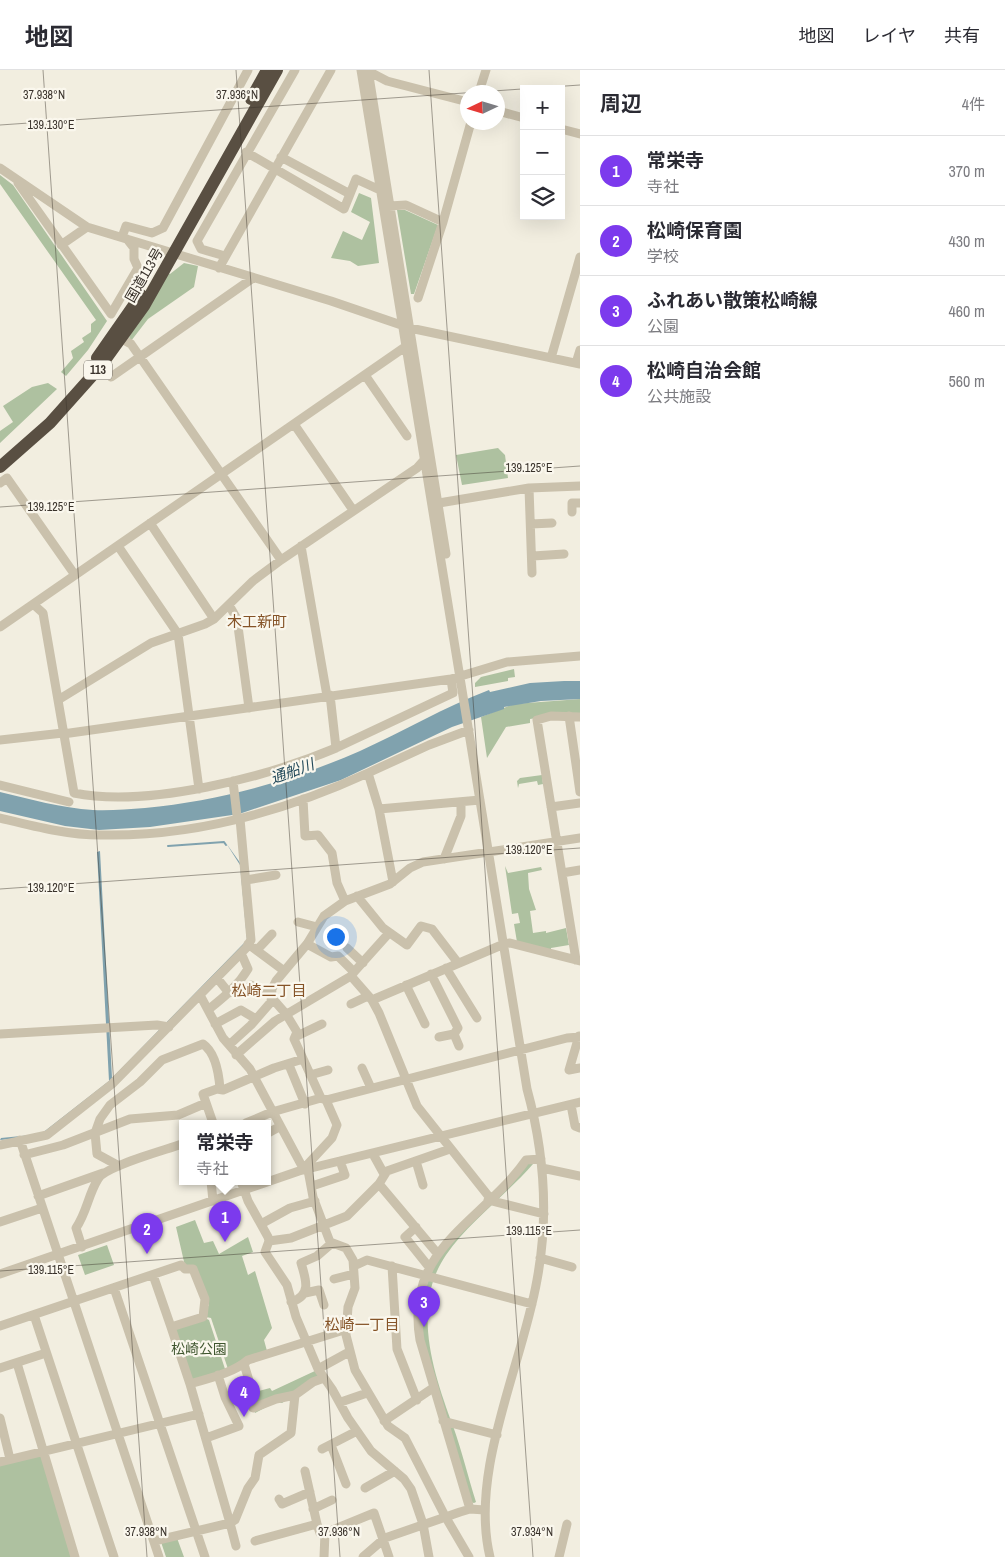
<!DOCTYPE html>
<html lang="ja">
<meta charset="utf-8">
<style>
body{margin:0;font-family:"Archivo Narrow","Noto Sans JP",sans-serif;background:#f2f2f3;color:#2b2b33}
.controls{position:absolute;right:15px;top:15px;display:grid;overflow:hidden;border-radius:0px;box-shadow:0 5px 20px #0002}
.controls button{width:45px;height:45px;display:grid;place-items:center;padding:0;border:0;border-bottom:1px solid #e1e1e2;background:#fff;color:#2b2b33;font:25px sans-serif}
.compass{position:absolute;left:460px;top:15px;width:45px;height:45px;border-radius:50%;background:#fff;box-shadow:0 5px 20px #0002;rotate:266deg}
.you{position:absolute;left:335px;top:866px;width:18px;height:18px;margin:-12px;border:4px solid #fff;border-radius:50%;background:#1a73e8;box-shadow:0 0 0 8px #1a73e833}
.badge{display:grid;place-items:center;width:32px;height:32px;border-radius:50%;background:#7c3aed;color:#fff;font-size:16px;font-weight:700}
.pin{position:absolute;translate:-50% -41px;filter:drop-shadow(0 1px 2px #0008)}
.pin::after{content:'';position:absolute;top:26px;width:18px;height:15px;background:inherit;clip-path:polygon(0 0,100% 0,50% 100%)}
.popup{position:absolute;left:179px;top:1050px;width:92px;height:65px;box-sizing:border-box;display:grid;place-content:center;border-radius:0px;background:#fff;filter:drop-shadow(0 1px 4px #0005);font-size:16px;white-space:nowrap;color:#7c7c81}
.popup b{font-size:19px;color:#2b2b33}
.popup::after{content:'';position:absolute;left:50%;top:100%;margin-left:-10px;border:10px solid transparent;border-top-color:#fff}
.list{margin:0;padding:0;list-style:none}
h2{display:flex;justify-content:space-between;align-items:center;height:65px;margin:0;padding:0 20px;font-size:21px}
h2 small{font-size:16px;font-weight:400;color:#7c7c81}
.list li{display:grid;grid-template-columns:32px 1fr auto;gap:15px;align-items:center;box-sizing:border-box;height:70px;padding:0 20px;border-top:1px solid #e1e1e2}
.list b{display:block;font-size:19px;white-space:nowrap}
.list p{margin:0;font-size:16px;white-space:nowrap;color:#7c7c81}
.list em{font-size:16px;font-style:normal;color:#7c7c81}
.icon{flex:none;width:28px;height:28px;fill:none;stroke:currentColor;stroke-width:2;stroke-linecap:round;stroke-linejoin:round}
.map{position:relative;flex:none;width:580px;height:1487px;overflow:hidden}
header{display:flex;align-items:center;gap:30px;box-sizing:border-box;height:70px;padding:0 25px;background:#fff;border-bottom:1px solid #e1e1e2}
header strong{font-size:24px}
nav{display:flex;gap:28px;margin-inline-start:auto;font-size:18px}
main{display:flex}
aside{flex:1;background:#fff}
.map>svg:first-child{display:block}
.green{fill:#aec1a0}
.water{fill:#80a2ae}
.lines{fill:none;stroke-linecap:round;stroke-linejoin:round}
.stream{stroke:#80a2ae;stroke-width:2}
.minor{stroke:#cac1ac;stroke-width:9}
.highway{stroke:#594f42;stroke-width:12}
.ticks{fill:none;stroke:#39322b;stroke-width:1;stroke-opacity:0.45}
.labels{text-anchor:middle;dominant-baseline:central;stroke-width:4.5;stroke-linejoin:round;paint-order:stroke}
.shield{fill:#faf7ed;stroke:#736d65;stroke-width:1}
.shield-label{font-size:12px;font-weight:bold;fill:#39322b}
.street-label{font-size:14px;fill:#39322b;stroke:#faf7ed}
.park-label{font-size:14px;fill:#3f562f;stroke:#faf7ed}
.neighbourhood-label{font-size:15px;fill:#855327;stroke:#faf7ed}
.water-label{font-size:15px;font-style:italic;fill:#214859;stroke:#faf7ed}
.ticks-label{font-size:12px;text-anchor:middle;fill:#39322b;stroke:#faf7ed;stroke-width:4.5;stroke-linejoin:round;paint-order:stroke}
</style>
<header>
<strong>地図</strong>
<nav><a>地図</a><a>レイヤ</a><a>共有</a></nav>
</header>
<main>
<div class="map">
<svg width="580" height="1487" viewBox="0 0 580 1487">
<rect width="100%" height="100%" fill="#f2eee0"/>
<path class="green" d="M0,105L13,115L107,251L88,280L66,306L61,302L73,288L71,281L84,272L82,268L91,262V254L96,250L0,114Z
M359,123L371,128L379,193L358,196L350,191L331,188L343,161L362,170L370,152L351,142Z
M397,140H405L438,155L414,224H411Z
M184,193L198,196L194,217L148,249L131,271L129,267L167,202L170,204Z
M48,313L57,319L0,373V361L13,352L3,336L32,317Z
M498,378L505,385L508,408L462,415L456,385Z
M514,599L515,607L508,608V611L475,617V613L481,607Z
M580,629V647L551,646L530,649V653L506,657L487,688L481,647L514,634Z
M542,705L543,714L538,715L537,711L519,714L518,718L517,711L520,708Z
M505,796L508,803L541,797L542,800L528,803L529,819L536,840L530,841L533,863L546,861V863L566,858L569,875L551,878V880L517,872L514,854L520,853L518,843L512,844Z
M527,1092L533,1094C507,1124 468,1153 446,1185C411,1236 433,1302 453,1356C462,1381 468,1407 476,1432L474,1433L470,1432L422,1276V1227L438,1186Z
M195,1150L204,1173L213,1171L219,1184L248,1167L253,1182L242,1186L248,1205L255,1201L272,1258L264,1270L267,1281L228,1299L211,1248L206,1247L205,1241L209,1235L194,1196H185L176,1157Z
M107,1175L114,1195L85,1205L78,1185Z
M203,1247L209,1250L226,1302L190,1314L171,1257Z
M317,1300L322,1306L282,1333L276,1332L255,1343L252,1335H249L247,1329L256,1326L255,1322L270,1318L272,1321Z
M42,1382L75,1487H0V1392Z
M177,1468L184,1487H166L161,1472Z"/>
<path class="water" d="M564,611H580V629L541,631L504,637V639L452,657L341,710L239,744L150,757L99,760L65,756L0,741V722C30,729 61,738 93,740C110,741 128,739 145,738C220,731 291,711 360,681C404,661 444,637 489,620L490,622L530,613Z
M226,773L241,794L249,870L109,1013L41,1066L0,1070L1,1068L41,1064L109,1011L97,782L100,781L112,1008L247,870L240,795Z"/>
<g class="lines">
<path class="stream" d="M168,776L224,772L226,775"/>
<path class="minor" d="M361,0L527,1019C544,1081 549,1146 537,1210C522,1296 469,1401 490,1487
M366,0L387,11L468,32
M368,0L446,484
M479,22L486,0
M498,41L524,48
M561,59L580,64
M246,82L344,139L356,109L380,120
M281,87L350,124
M0,98L87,157L331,231L410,258L580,294
M18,113L111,244L138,198L134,189V178L127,169
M389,136L406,135L443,152
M122,167L126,156L152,163L163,158L248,0
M61,175L87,157
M225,186L201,179L197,171L295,0
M219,198L331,0
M418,228L443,152L471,52
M122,269L131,274L281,490
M551,288L580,187
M576,293L580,280
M365,305L407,366
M111,307L253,208
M294,354L353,440
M0,413L7,408L75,505
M529,418L532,503
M439,433L529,418L580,416
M572,442V433H580
M150,453L214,549
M531,454L552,453
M118,476L178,564L199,719
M301,476L327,626
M533,486L564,484
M33,534L43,543L74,723C148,738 267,707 336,678L330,625
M229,535L237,549L249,638
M0,557L405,277
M58,630L151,573L205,554L214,549L253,511L281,490L417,398L425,389
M569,646L580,722
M63,664L451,609L507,592L580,586
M0,670L63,663
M336,678L453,623L451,609
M368,703L429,675L469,660
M0,715L69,732
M303,729L305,766L318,765L332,783L337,813L345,831
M551,737L580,733
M379,739L480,730
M0,748C33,756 67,765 101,765C192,767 285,741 368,703L379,739L393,812
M444,789L461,746V732
M562,803L580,800
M246,810L276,805
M357,826L383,858L407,875L421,856L432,859L458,893
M298,852L317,857
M248,874L283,900
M307,874L331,887L338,886L354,902L351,906L372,930L379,943L417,1036L490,1128
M347,878L363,893
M257,880L272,864
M576,890L537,650L551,646L580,647
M446,898L477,948
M354,902L389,863
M431,904L458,958L454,964L459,976
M217,908L229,923
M251,915L271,925
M406,915L425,954
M200,925L223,968L250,999L304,1100
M272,928L286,944L297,962L294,969L321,1028L326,1030L337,1055L332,1068L307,1095L313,1127L330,1172L346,1178L353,1190L355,1218L348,1237L346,1265L355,1300L388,1356L405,1368L445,1446L469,1487
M372,930L504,874L510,873L580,891
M351,934L368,926
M208,940C224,927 237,917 248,899L241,883
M215,954L241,940L256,949
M0,964L157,955L169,957
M579,966L569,1000L580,998
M295,967L322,954
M439,967L454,964
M229,975L251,955L271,932L272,919L276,911L307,874L324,846L345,831L390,814L410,798L423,792L580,768
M236,985L275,951L351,906
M289,995L305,1034
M362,998L371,1018
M310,1005L328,1000
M326,1030L567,968L580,967
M571,1035L575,1056L580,1058
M213,1053L203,1024L217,1019L223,1020L274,998L303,989
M246,1053L272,1042L321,1028
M268,1063L279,1057
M20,1070L159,1487
M0,1075L47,1065L112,1014L246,878L251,870L240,749L237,746L233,711
M373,1084L384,1104
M24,1085L63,1075L130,1049L178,1045L206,1033
M416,1091L423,1115
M119,1096L97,1084L95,1063L100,1049L110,1035L140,1012L162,990L203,974C216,983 219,1005 220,1019
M542,1098L580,1106
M211,1111L213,1131
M241,1111L248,1131L268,1167L269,1171L265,1182L287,1215L296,1247L318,1299L332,1319L348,1348L371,1381L404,1409L411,1419L423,1454L429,1487
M379,1114L437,1183
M312,1116L345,1105L340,1091
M38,1126L103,1103
M488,1130L544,1144
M0,1152L42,1138
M261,1154L290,1138L315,1131
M416,1157L405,1167L429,1197
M269,1171L291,1168L347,1146L379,1114L387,1101L450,1079
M82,1177L76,1158C87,1142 88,1125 98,1109C105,1096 166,1080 182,1074
M540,1188L572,1197
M354,1196L367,1190L532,1234
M392,1196L397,1279L417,1330
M0,1204L299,1101L580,1032
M153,1205L171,1257
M334,1209L354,1204
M114,1218L205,1487
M305,1223L319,1220L324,1235
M291,1232C312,1226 306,1209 301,1193L317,1186L332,1173
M34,1245L114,1487
M0,1256L181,1195L185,1199H193L205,1229L203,1247L171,1257L190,1314C210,1308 233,1303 248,1290L347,1259
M17,1293L75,1487
M244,1294L253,1324
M0,1298L46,1283
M318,1299L349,1282
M341,1332L367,1323
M253,1338L276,1329L295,1325
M0,1348L10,1389
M384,1351L433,1318
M443,1351L497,1365
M206,1368L239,1356L225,1327L218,1305
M331,1375L346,1414
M322,1379L357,1361
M0,1392L199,1344
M305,1401L317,1454
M365,1418L395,1401
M279,1429L282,1434L310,1422
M313,1439L332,1430
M470,1439L420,1270C404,1177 482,1153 526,1090L541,1089
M154,1471L230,1453L190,1314
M255,1471L317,1454L320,1463H325
M236,1476L230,1453L235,1450L248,1418L255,1408L259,1385L291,1363L295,1325L313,1312L324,1308
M324,1487L325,1463L374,1443L389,1487
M363,1487L385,1468L460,1442L470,1439L485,1440
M559,1487L567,1454"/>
<path class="highway" d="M251,29L267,0
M97,288L141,225
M0,397L50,353L100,297L144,236L277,0"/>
</g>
<path class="ticks" d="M43,0L147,1487M236,0L340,1487M429,0L533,1487M0,55L580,15M0,437L580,396M0,819L580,778M0,1201L580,1160"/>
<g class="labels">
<rect class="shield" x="84" y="290.5" width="28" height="19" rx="4"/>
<g class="shield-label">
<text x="98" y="300">113</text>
</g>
<g class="street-label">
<text transform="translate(144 205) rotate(-60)">国道113号</text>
</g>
<g class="park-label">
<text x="199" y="1279">松崎公園</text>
</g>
<g class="neighbourhood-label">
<text x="257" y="551">木工新町</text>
<text x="269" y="920">松崎二丁目</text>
<text x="362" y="1254">松崎一丁目</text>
</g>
<g class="water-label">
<text transform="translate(292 701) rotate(-20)">通船川</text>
</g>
</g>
<g class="ticks-label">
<text x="44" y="29">37.938°N</text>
<text x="237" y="29">37.936°N</text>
<text x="51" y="59">139.130°E</text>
<text x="529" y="402">139.125°E</text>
<text x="51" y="441">139.125°E</text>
<text x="529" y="784">139.120°E</text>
<text x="51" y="822">139.120°E</text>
<text x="529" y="1165">139.115°E</text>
<text x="51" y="1204">139.115°E</text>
<text x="146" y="1466">37.938°N</text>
<text x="339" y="1466">37.936°N</text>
<text x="532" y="1466">37.934°N</text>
</g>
</svg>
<div class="controls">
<button>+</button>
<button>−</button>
<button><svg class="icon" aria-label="layers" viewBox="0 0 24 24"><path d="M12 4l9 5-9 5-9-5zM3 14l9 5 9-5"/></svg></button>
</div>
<svg class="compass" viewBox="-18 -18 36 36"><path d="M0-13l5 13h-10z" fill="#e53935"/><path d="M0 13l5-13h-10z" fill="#7c7c81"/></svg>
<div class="you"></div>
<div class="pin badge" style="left:225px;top:1172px">1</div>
<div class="popup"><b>常栄寺</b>寺社</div>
<div class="pin badge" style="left:147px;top:1184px">2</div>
<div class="pin badge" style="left:424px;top:1257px">3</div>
<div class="pin badge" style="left:244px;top:1347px">4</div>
</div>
<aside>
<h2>周辺<small>4件</small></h2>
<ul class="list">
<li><span class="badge">1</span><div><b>常栄寺</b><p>寺社</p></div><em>370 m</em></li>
<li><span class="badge">2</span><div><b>松崎保育園</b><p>学校</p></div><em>430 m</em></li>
<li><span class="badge">3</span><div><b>ふれあい散策松崎線</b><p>公園</p></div><em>460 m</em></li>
<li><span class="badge">4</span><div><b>松崎自治会館</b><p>公共施設</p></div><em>560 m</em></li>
</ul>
</aside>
</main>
